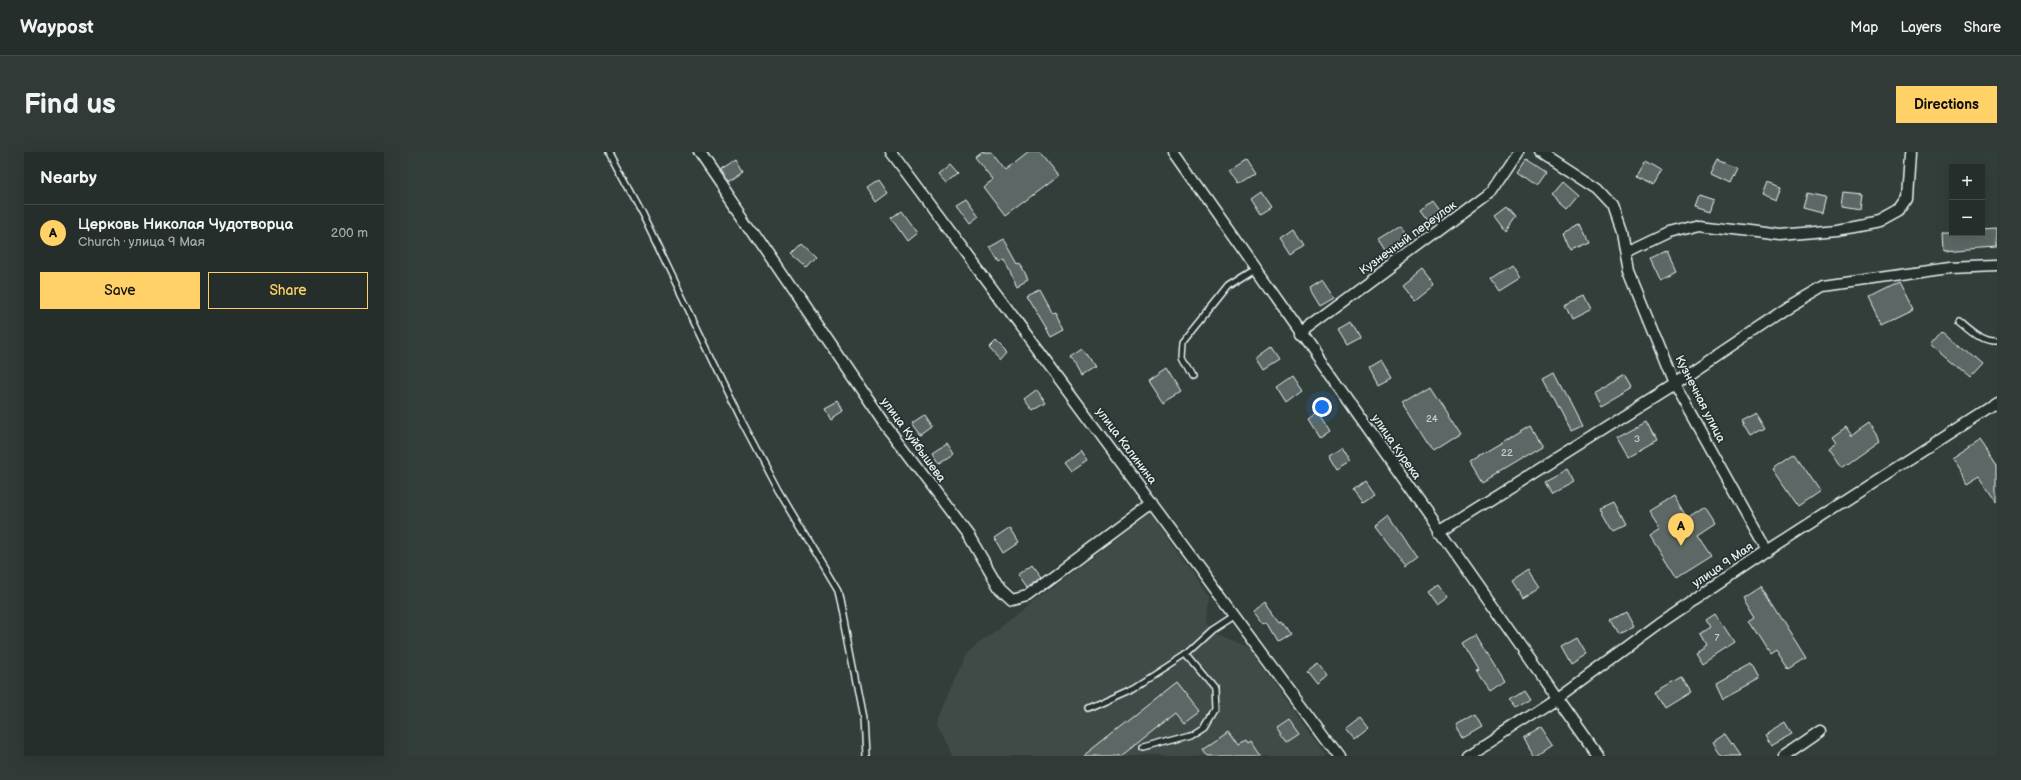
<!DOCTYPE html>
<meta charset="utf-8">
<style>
body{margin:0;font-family:"Balsamiq Sans",sans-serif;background:#323a37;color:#f1f3f6}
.controls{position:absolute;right:12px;top:12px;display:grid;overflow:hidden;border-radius:0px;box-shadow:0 4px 16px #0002}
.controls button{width:36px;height:36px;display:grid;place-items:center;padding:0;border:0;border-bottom:1px solid #424a47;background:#262e2b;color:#f1f3f6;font:20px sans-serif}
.you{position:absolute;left:914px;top:255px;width:14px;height:14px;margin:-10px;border:3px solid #fff;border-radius:50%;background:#1a73e8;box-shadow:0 0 0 6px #1a73e833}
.badge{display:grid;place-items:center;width:26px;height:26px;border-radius:50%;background:#ffd166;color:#111;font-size:13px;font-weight:700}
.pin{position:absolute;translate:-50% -33px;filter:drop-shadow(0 1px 2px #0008)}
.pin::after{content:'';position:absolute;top:21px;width:14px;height:12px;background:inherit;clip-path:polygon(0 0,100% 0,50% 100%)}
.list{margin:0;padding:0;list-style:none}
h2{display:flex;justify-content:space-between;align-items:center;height:52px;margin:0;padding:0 16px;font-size:17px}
h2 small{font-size:13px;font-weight:400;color:#a4a8a9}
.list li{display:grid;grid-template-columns:26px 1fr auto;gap:12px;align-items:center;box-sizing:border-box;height:56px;padding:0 16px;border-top:1px solid #424a47}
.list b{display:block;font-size:15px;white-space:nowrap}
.list p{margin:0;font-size:13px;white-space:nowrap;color:#a4a8a9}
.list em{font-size:13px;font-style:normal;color:#a4a8a9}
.actions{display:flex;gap:8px;padding:12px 16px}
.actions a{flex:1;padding:9px 0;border:1px solid #ffd166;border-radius:0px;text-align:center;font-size:14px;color:#ffd166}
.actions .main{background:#ffd166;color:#111}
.map{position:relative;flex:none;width:1589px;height:604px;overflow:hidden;border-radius:0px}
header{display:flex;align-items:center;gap:24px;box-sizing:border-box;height:56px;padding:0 20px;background:#262e2b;border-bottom:1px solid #424a47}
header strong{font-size:19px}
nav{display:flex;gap:22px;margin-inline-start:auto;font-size:14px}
.intro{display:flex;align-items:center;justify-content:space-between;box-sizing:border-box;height:96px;padding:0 24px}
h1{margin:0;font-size:28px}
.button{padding:10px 18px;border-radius:0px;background:#ffd166;color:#111;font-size:14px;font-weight:700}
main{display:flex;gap:24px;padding:0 24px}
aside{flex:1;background:#262e2b;border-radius:0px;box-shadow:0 4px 16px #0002}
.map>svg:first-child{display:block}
.built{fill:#3f4b46}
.building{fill:#5c6865;stroke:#e8f1f8}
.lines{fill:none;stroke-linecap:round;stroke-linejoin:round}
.lane-casing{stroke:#e8f1f8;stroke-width:8}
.street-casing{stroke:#e8f1f8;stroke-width:13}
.lane{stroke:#26332d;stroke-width:5}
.street{stroke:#26332d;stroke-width:10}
.labels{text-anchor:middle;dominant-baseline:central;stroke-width:3.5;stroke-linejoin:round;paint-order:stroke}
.number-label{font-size:10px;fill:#c5cfd3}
.street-label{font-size:12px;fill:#e8f1f8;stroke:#26332d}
</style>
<header>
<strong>Waypost</strong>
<nav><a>Map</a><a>Layers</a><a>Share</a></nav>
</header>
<div class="intro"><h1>Find us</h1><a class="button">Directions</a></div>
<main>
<aside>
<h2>Nearby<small></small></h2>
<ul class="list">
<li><span class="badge">A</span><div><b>Церковь Николая Чудотворца</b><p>Church · улица 9 Мая</p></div><em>200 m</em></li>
</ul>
<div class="actions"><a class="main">Save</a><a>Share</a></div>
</aside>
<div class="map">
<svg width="1589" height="604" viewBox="0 0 1589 604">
<rect width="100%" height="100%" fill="#323e39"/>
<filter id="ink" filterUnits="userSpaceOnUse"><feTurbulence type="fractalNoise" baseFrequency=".025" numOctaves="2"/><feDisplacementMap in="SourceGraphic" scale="8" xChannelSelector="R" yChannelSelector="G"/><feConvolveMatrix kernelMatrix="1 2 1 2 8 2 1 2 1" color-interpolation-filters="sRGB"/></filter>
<g filter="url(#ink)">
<path class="built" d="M742,361L801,445L799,471L807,482L841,495L919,604H543L529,571L557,502Z"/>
<path class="building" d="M574,0H584L598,18L621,0H631L650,24L597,64L575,35L585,28L567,5Z
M837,7L846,21L830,31L821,17Z
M1119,7L1139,20L1130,33L1111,19Z
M328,8L335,20L320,30L312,18Z
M1309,8L1328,16L1321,31L1302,22Z
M1237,10L1252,19L1244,33L1229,24Z
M542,13L550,22L538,32L530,23Z
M470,28L479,41L467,50L458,36Z
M1359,29L1374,34L1369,48L1354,42Z
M1155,30L1171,44L1160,57L1144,43Z
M853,40L864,56L853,63L843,47Z
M1435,40L1453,42L1451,57L1433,54Z
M1399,41L1418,45L1414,61L1395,56Z
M1292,43L1307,48L1303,59L1288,54Z
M558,46L571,64L562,71L548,52Z
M1025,49L1036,64L1024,73L1013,58Z
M1099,55L1108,65L1098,79L1087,64Z
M493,59L509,81L499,89L483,66Z
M1172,73L1180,90L1161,98L1154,81Z
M993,75L1001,88L980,101L972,88Z
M1589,77V96L1536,100L1535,81H1574V78Z
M885,78L896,95L883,104L872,87Z
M596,87L610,112L612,111L620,127L609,133L596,107L591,110L582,95Z
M393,91L407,104L397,115L382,102Z
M1258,99L1267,118L1251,126L1242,107Z
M1103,113L1111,126L1090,139L1082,127Z
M1014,117L1026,132L1006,148L994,133Z
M914,128L926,146L912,154L901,136Z
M1491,131L1505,158L1474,173L1461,146Z
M631,137L644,161L647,160L656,178L643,185L618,143Z
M1177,144L1184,158L1164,168L1157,153Z
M944,169L953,185L940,192L931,177Z
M1535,178L1573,212L1561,225L1523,192Z
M588,189L599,200L592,208L581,196Z
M864,196L872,208L856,218L849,207Z
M675,198L686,216L673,224L663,206Z
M973,210L983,227L970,234L961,217Z
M758,216L773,240L755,251L740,228Z
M1147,220L1174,273L1163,278L1136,226Z
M1218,223L1225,235L1192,254L1185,242Z
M884,224L894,239L878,251L868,235Z
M1022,234L1053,282L1025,300L994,251Z
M628,238L638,251L625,259L616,247Z
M431,250L436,259L424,267L418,257Z
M910,260L922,279L912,286L900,267Z
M1348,262L1357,277L1342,285L1333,270Z
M516,263L524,275L513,283L504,271Z
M1238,269L1248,288L1220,304L1209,285Z
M1461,272L1472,288L1434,315L1421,296L1428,291L1424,285L1438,275L1444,284Z
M1122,274L1134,294L1075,329L1063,309Z
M1572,288L1589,313V350L1572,324L1559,332L1543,307Z
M539,291L546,302L532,311L525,300Z
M934,295L943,310L929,318L920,303Z
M671,298L678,308L662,319L655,310Z
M1387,302L1412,339L1390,354L1365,317Z
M1159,317L1166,330L1144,342L1137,329Z
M957,330L966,343L954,351L945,339Z
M1266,344L1279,366L1297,354L1308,371L1290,383L1304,404L1269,426L1242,383L1253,376L1242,359Z
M1205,351L1217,374L1205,380L1192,357Z
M980,362L1010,406L998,415L966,373Z
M601,376L610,391L595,401L586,386Z
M624,412L634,425L618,436L609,423Z
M1120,419L1131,436L1115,446L1104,429Z
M1029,432L1039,446L1028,454L1018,440Z
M1353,434L1398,506L1381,517L1368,497L1362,501L1342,469L1348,465L1336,445Z
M857,449L873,470L875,469L883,482L871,489L860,470L857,472L846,458Z
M1217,459L1225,474L1210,482L1202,467Z
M1307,461L1326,490L1294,511L1287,500L1298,493L1292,482L1303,475L1298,467Z
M1068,483L1096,528L1081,538L1068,519L1071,518L1055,491Z
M1169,486L1179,503L1163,513L1153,495Z
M909,510L919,523L908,531L898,518Z
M1342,512L1350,527L1315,546L1308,531Z
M1274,526L1283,540L1257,556L1248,541Z
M769,530L792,559L776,571L768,561L713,604H675Z
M1115,537L1121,546L1108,555L1101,546Z
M1067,562L1074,574L1055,585L1048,572Z
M951,565L959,575L945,586L937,576Z
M880,567L891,582L879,590L868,575Z
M1377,571L1384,583L1364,594L1357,583Z
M1133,576L1145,594L1130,604H1126L1115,587Z
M821,578L831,592L838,588L840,591L843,589L853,604H799L794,597Z
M1317,582L1332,604H1314L1305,590Z"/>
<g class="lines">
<defs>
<path id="lane" d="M201,0L234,61L334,269L371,339L430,438L455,566L457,604
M1552,169C1563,178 1574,190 1589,189
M784,225L774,206L775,190L820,134L847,117
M680,556L727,535L778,502L804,478L827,463
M734,596L783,583L797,574L807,557L806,536L778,502"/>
<path id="street" d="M291,0L475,270L561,384L592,437L604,448L619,444L744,351
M483,0L931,604
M766,0L1190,604
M1132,0L1189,37L1205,54L1214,80L1221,121L1266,232L1359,399
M1218,101L1260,81L1292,73L1373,83L1429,78L1471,70L1491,59L1500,46L1503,0
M892,182L1084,39L1110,0
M1031,380L1266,232L1382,154L1416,134L1541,116L1589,114
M1061,604L1150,546L1252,471L1359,399L1589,251
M1377,604L1412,580"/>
</defs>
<use href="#lane" class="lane-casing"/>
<use href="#street" class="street-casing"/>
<use href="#lane" class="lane"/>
<use href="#street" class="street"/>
</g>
</g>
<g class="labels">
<g class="number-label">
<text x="1024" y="267">24</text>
<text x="1229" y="287">3</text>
<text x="1099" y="301">22</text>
<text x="1309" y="486">7</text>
</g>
<g class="street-label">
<text transform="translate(1000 86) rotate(-36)">Кузнечный переулок</text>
<text transform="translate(1292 247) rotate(63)">Кузнечная улица</text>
<text transform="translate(505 288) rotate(54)">улица Куйбышева</text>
<text transform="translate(718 294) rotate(53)">улица Калинина</text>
<text transform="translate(988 295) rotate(55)">улица Курека</text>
<text transform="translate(1315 413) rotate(-34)">улица 9 Мая</text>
</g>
</g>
</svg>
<div class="controls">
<button>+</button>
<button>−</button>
</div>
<div class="you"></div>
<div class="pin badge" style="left:1273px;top:394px">A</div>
</div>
</main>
